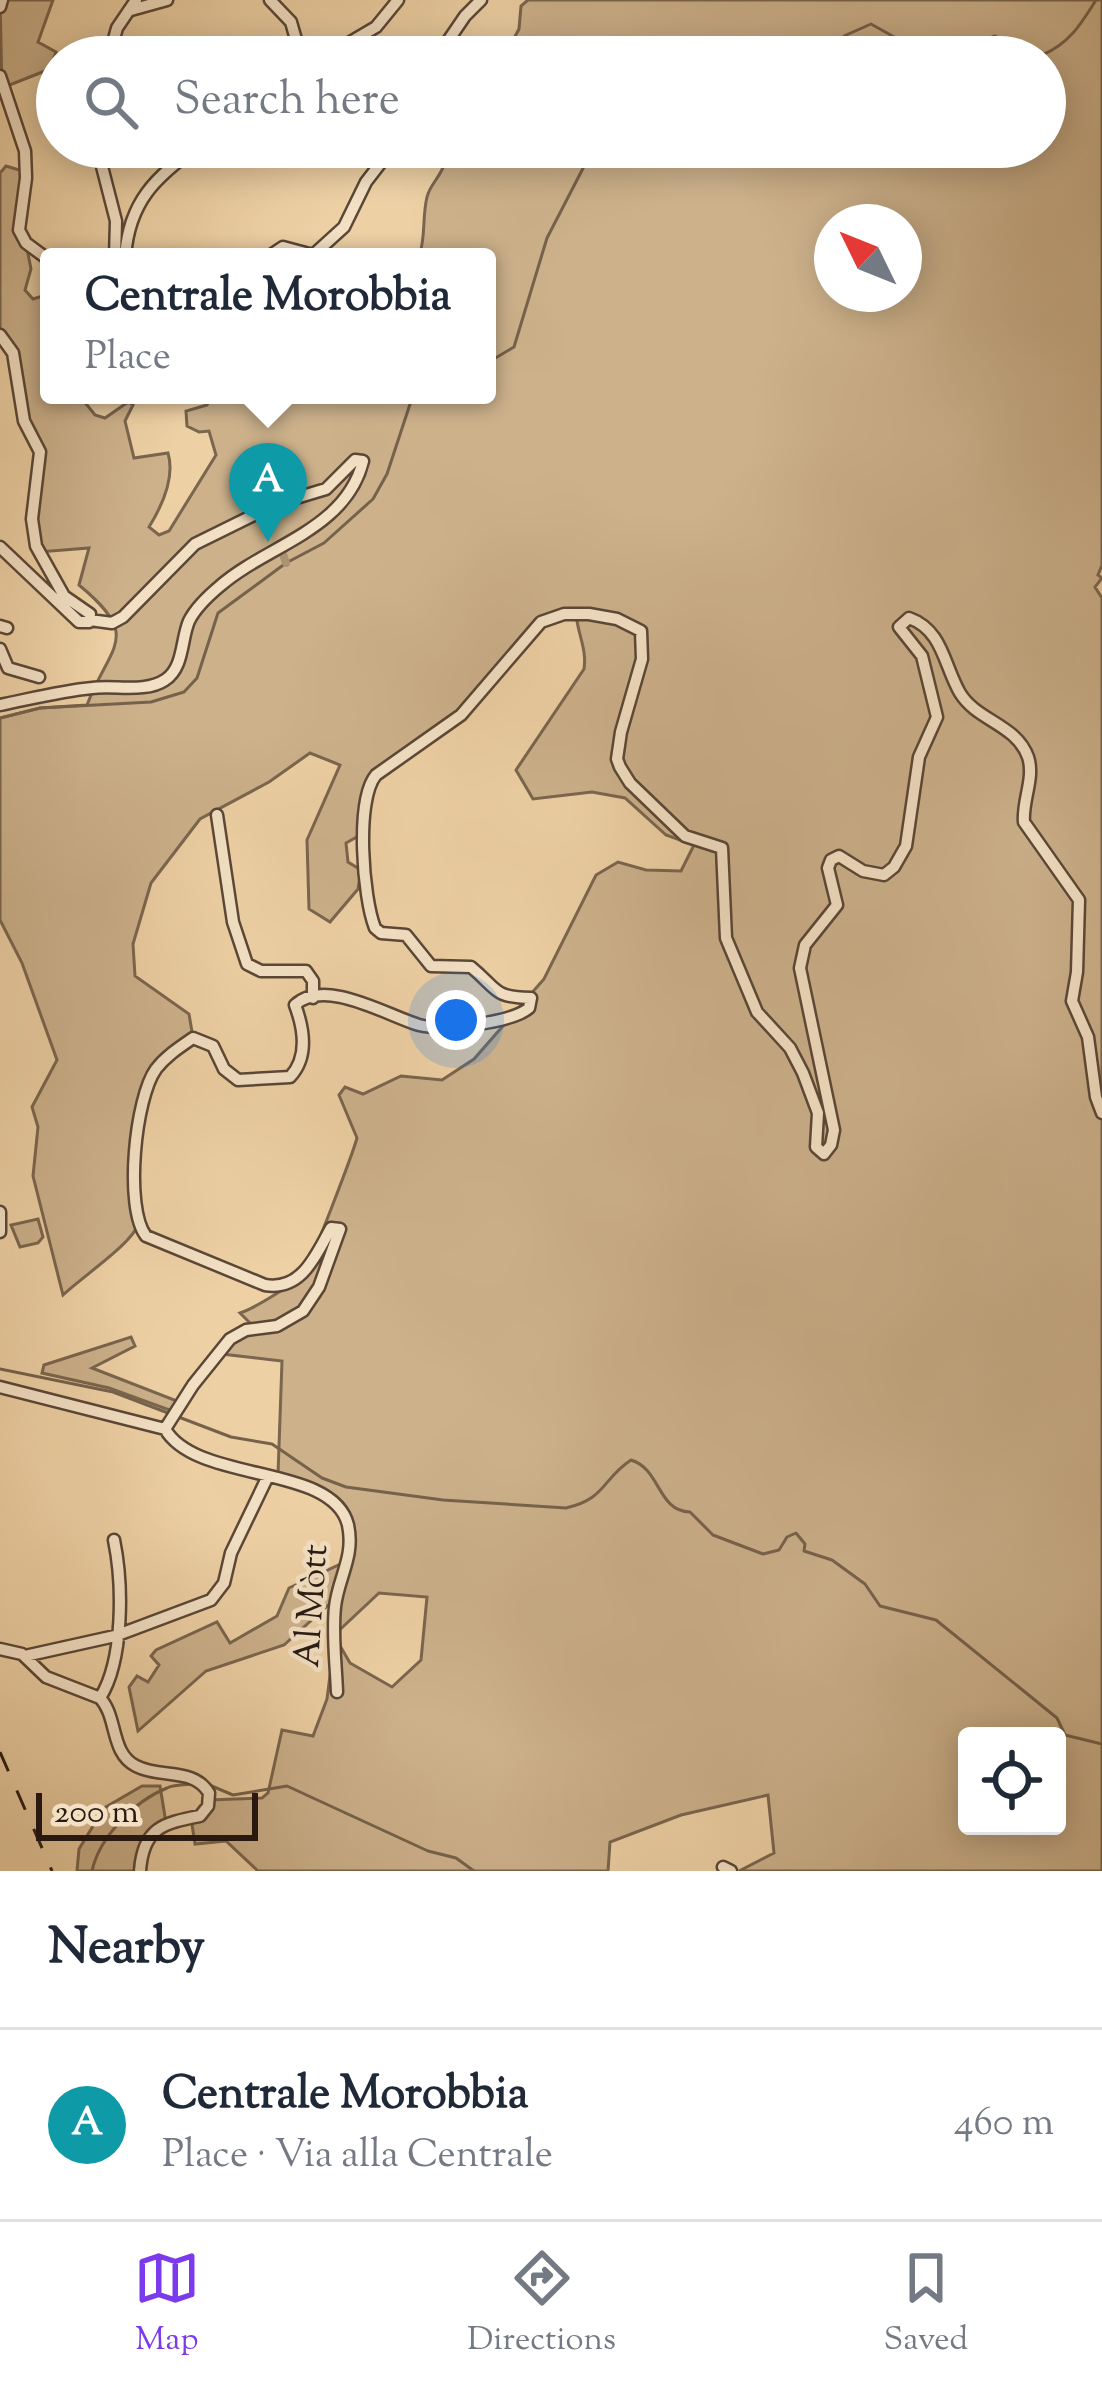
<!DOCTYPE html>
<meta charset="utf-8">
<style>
body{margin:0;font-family:"Sorts Mill Goudy",serif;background:#f6f6f7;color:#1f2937}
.controls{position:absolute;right:36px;bottom:36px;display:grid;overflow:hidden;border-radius:12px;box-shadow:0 6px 30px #0003}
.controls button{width:108px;height:108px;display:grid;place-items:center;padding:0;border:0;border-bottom:3px solid #e0e1e3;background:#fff;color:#1f2937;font:60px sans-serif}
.compass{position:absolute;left:814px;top:204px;width:108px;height:108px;border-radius:50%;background:#fff;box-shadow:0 6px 30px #0003;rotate:313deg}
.scale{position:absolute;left:36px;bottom:30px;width:222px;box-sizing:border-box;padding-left:12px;border:6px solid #291911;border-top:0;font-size:33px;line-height:42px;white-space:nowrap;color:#291911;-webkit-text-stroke:9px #f3e0c4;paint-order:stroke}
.you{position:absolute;left:456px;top:1020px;width:42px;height:42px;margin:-30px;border:9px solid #fff;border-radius:50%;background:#1a73e8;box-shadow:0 0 0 18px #1a73e833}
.badge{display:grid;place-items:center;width:78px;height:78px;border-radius:50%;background:#7c3aed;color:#fff;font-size:39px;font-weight:700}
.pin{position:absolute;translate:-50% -99px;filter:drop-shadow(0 3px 6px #0008)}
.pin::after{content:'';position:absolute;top:63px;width:42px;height:36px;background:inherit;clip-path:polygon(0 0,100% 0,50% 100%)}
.popup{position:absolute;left:40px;top:248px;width:456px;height:156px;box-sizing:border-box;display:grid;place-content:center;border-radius:12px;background:#fff;filter:drop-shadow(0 3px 9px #0005);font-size:39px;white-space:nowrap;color:#747a83}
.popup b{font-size:45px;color:#1f2937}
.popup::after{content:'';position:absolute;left:50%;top:100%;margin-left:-24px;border:24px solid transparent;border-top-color:#fff}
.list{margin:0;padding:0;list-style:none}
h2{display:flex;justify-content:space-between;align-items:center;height:156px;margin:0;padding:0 48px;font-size:51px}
h2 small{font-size:39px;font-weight:400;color:#747a83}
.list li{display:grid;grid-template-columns:78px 1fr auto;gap:36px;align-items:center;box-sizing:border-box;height:192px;padding:0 48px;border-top:3px solid #e0e1e3}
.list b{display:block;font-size:45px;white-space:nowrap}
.list p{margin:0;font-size:39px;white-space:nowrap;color:#747a83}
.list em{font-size:39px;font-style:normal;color:#747a83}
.icon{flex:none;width:66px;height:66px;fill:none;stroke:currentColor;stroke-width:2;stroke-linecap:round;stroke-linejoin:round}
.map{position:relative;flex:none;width:1102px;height:1871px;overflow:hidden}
.search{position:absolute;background:#fff;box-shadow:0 6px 30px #0003;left:36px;right:36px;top:36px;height:132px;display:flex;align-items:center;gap:30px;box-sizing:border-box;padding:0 42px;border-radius:66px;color:#747a83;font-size:45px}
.sheet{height:348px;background:#fff}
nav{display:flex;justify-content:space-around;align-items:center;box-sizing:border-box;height:168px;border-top:3px solid #e0e1e3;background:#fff;font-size:33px;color:#747a83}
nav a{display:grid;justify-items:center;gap:6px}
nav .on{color:#7c3aed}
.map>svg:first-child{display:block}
.green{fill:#ccb18b;stroke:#7a654e;stroke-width:3;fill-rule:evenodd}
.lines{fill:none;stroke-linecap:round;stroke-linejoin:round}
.stream{stroke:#76624b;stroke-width:3}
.canal{stroke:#aa9272;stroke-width:8}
.minor-casing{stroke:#5a4736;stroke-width:15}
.minor{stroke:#f3e0c4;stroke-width:10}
.rail{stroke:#291911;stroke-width:3;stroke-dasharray:21 21;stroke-linecap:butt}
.labels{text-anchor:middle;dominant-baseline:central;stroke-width:9;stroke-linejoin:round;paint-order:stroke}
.street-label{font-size:36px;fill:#291911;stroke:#f3e0c4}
</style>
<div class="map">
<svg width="1102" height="1871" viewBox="0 0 1102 1871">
<rect width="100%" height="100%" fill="#edd0a4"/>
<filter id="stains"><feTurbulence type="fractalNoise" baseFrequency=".00167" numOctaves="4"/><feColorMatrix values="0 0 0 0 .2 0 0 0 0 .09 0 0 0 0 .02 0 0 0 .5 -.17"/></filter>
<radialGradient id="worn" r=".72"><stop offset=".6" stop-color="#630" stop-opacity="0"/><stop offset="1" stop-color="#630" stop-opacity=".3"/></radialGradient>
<path class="green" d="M0,0H53L38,42L56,52L50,69L2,88Z
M528,0H1102V565L1098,575L1102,578L1095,587L1102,598V1871H739L774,1853L768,1795L681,1815L610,1842L608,1871H258L226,1841L195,1844L191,1818L209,1800L262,1798L268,1793L282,1730L313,1736L327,1699L335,1637L350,1663L392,1687L421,1660L427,1597L379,1593L331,1638L335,1599L284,1645L206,1671L138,1731L129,1687L137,1676L148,1682L159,1665L151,1656L156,1650L217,1622L230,1643L277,1616L289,1588L349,1560L341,1510L278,1475L282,1361L222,1354L234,1340L255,1328L240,1313C255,1308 294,1284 304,1273C310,1266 353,1153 357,1138L339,1095L345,1087L363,1094L401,1076L442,1080L474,1059L544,979L596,875L618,862L646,870L681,871L694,845L666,835L625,798L592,792L533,799L516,770L584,669C587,649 578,635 576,614L552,617L461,715L376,775L362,834L346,843L348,862L361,870L358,889L330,922L309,909L307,840L340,765L310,753L269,782L200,819L151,883L133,944L135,976L189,1014L193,1038L155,1070L138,1125L139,1223C132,1244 83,1276 63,1295L33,1176L38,1127L32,1107L57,1060L22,963L0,920V718L40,708L87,705C110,644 143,638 79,585L89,548L39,552L34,539L40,463L26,427L17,373L0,335V173L6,166L26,172L19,208L31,269L25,290L33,299L49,294V395H79L95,415L105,418L128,402L133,405L125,421L134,458L168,453C175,477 162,506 149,527L159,535L169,531L216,455L209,431L199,432L187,426L186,411L207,405L212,395H487V257H419C426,237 422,217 427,197C430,184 441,177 445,162L432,147H1045V57H504L519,29L521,6ZM832,222H904V294H832ZM967,1736H1057V1826H967Z
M38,1219L43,1237L38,1243L20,1247L11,1225Z
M131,1337L135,1346L92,1368L177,1401L172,1411L109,1388L42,1373L44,1365Z
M142,1786H160L166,1823L152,1836L140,1871H77L79,1849L104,1808Z"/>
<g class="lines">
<path class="stream" d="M664,57L666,45L680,39L701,45L717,57
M835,57L844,36L871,24L921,52L955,57
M958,57L994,36L1042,55C1069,44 1081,24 1096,0
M487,363L514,347L547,238L594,147
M0,718L40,708L151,702L184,692L197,678L218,613L286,563L324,543L373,499L387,474L413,395
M0,1369L113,1392L231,1437L272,1444L322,1478L346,1487L443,1500L566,1508C606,1499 602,1479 631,1460C661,1469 657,1511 690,1512L713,1535L763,1554L779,1550L787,1537L796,1533L805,1544L804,1551L832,1560L865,1584L880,1606L936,1620L1057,1718L1065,1735L1102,1744
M207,1784L233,1795L287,1786L428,1851L456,1858L474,1871
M92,1871C99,1838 134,1801 167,1788C175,1784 186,1785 195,1784"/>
<path class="canal" d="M283,554L286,563"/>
<defs>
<path id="minor" d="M270,0L291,22L301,57
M0,7L2,0
M131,10L167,0
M109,57L117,28L136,0
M325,57L376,27L398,0
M437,57L465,16L481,0
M0,76L25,151L26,178L19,230L26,243L49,260
M97,147L116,221L115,257
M125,257C129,201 156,177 197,147
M268,257L283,247L313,255
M311,257L344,227L366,182L393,147
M0,335L13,353L24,421L40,452L32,519L36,546L64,596L90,614L89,622
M0,547L79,622H89
M0,626L7,628
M0,649L8,668L39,677
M0,705C30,699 61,691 92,688C114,685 146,693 165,680C184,668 181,639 189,621C196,607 208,596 220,586C267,545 346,530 363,461L355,460L326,489L276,504L195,544L123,617L112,623L90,620
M217,815L233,922L247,964L261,971H306L313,981V998
M0,1212V1232
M0,1387L165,1429
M165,1429L193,1385L230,1339L246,1330L277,1326L303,1311L319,1287L340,1229L331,1228C316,1255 302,1291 265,1285L146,1236C124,1208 135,1098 156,1069C166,1056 180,1047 193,1038L213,1046L224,1069L238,1080L290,1077C309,1057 304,1029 295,1005C325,977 388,1016 419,1025C442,1031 511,1023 529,1008L531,998C492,997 499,990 471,967L431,966L406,935L381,933L375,928C363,898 355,800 376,775L461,715L541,622L564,614H589L617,619L641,631L642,659L621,732L617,759L620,767L630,783L685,836L722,848L726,938L757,1012L790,1048L803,1073L818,1113L816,1147L824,1154L831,1145L834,1130L800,968L805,945L837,905L828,868L831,860L839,856L863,871L884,875L894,867L906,846L919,757L937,717L922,656L899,627L909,618C943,630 944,666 960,693C977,721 1016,724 1028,757C1035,778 1022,801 1024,822L1079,900L1077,972L1072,1001L1088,1037L1096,1097L1102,1113
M165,1429C197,1484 333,1463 348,1525C355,1557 338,1578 335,1607C332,1635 336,1664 337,1692
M0,1649L22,1654L46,1677L100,1698
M25,1656L115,1636L211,1600L224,1583L231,1553L268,1476
M100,1698C118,1717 110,1753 136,1766C161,1779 193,1767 209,1793L208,1806L200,1816C163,1823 143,1828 140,1871
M100,1698C124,1660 123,1584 114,1540
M723,1867L731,1871"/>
</defs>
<use href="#minor" class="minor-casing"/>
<use href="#minor" class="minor"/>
<path class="rail" d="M0,1752L52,1871"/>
</g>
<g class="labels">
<g class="street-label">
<text transform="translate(313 1606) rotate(-86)">Al Mòtt</text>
</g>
</g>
<rect width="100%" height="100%" filter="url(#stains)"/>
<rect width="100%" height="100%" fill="url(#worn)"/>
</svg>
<div class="controls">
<button><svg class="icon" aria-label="locate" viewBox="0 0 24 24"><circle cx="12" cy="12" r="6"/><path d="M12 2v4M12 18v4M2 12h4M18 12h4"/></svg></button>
</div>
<svg class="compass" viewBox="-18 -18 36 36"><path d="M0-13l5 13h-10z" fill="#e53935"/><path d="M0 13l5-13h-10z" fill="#747a83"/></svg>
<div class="scale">200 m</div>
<div class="you"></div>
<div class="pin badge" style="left:268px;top:542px;background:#0f9aa8">A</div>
<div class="popup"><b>Centrale Morobbia</b>Place</div>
<div class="search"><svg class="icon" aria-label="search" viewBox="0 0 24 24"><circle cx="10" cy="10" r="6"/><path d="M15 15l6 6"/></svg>Search here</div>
</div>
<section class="sheet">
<h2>Nearby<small></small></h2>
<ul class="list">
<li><span class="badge" style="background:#0f9aa8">A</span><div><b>Centrale Morobbia</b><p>Place · Via alla Centrale</p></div><em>460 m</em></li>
</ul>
</section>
<nav>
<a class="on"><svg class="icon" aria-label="map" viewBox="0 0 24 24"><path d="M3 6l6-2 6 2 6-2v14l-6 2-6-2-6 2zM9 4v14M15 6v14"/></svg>Map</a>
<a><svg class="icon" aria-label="directions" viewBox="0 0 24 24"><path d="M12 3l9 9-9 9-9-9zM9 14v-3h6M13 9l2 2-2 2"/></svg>Directions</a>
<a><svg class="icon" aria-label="saved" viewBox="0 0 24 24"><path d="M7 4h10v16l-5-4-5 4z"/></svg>Saved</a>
</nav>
